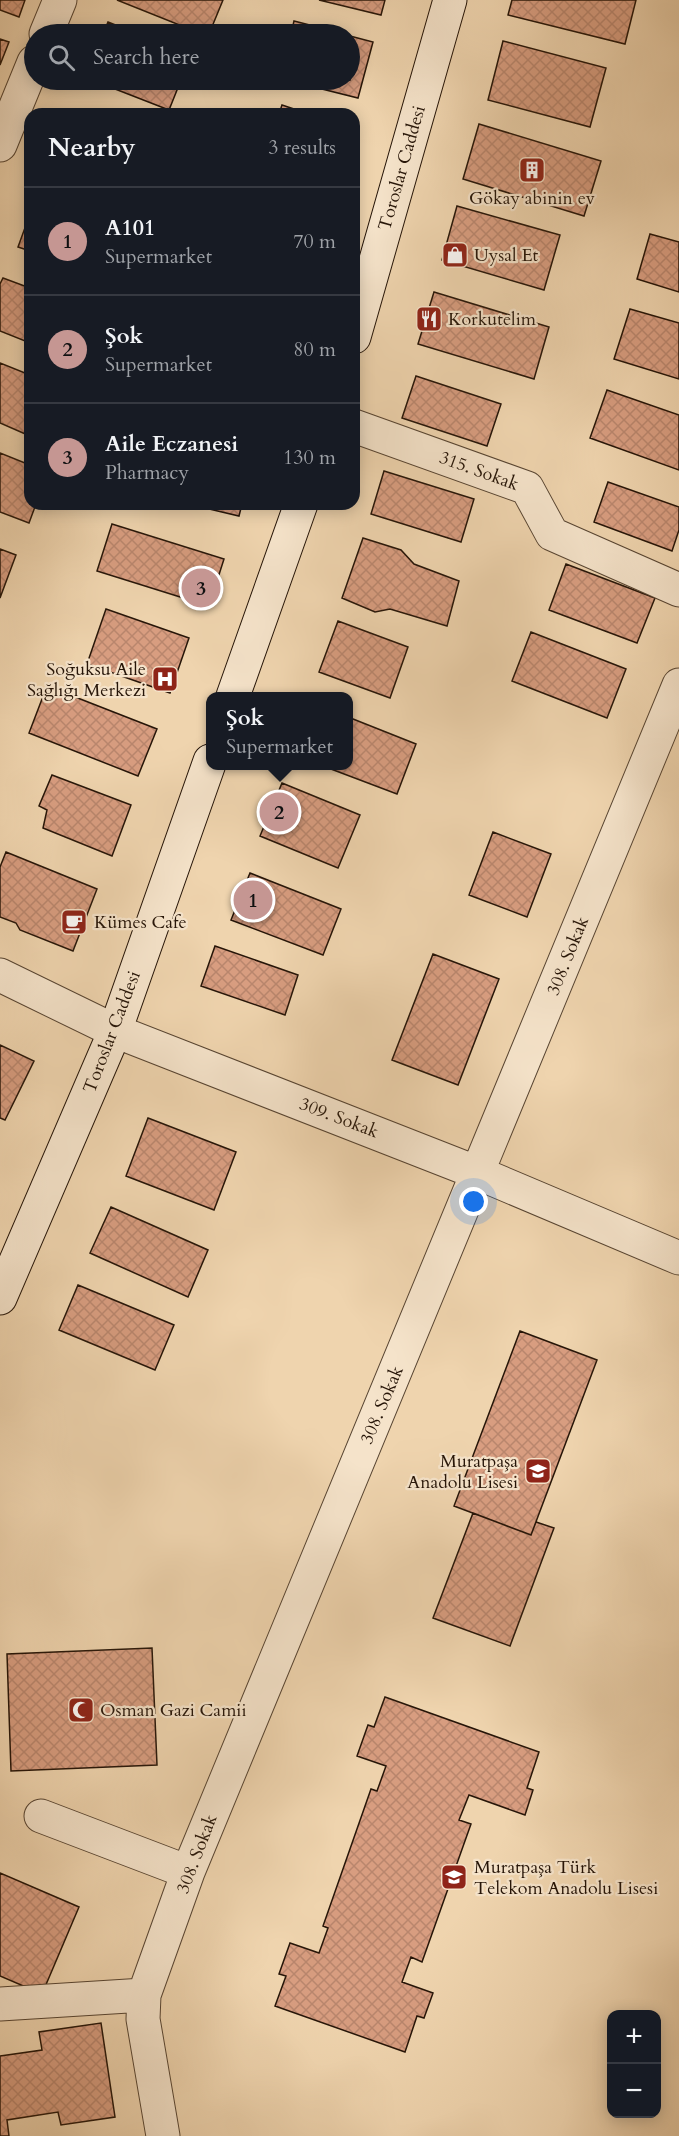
<!DOCTYPE html>
<meta charset="utf-8">
<style>
body{margin:0;font-family:Cardo,serif;background:#20242c;color:#f1f3f6}
.controls{position:absolute;right:18px;bottom:18px;display:grid;overflow:hidden;border-radius:12px;box-shadow:0 3px 15px #0003}
.controls button{width:54px;height:54px;display:grid;place-items:center;padding:0;border:0;border-bottom:2px solid #363941;background:#171b24;color:#f1f3f6;font:30px sans-serif}
.you{position:absolute;left:474px;top:1202px;width:21px;height:21px;margin:-15px;border:4px solid #fff;border-radius:50%;background:#1a73e8;box-shadow:0 0 0 9px #1a73e833}
.badge{display:grid;place-items:center;width:39px;height:39px;border-radius:50%;background:#c59692;color:#111;font-size:20px;font-weight:700}
.pin{position:absolute;translate:-50% -50%;border:3px solid #fff;box-shadow:0 2px 6px #0006}
.popup{position:absolute;left:206px;top:692px;width:147px;height:78px;box-sizing:border-box;display:grid;place-content:center;border-radius:12px;background:#171b24;filter:drop-shadow(0 2px 4px #0005);font-size:20px;white-space:nowrap;color:#9ea1a6}
.popup b{font-size:22px;color:#f1f3f6}
.popup::after{content:'';position:absolute;left:50%;top:100%;margin-left:-12px;border:12px solid transparent;border-top-color:#171b24}
.list{margin:0;padding:0;list-style:none}
h2{display:flex;justify-content:space-between;align-items:center;height:78px;margin:0;padding:0 24px;font-size:26px}
h2 small{font-size:20px;font-weight:400;color:#9ea1a6}
.list li{display:grid;grid-template-columns:39px 1fr auto;gap:18px;align-items:center;box-sizing:border-box;height:108px;padding:0 24px;border-top:2px solid #363941}
.list b{display:block;font-size:22px;white-space:nowrap}
.list p{margin:0;font-size:20px;white-space:nowrap;color:#9ea1a6}
.list em{font-size:20px;font-style:normal;color:#9ea1a6}
.icon{flex:none;width:33px;height:33px;fill:none;stroke:currentColor;stroke-width:2;stroke-linecap:round;stroke-linejoin:round}
.map{position:relative;flex:none;width:679px;height:2136px;overflow:hidden}
.search{position:absolute;background:#171b24;box-shadow:0 3px 15px #0003;left:24px;top:24px;width:336px;height:66px;display:flex;align-items:center;gap:15px;box-sizing:border-box;padding:0 21px;border-radius:33px;color:#9ea1a6;font-size:22px}
.panel{position:absolute;background:#171b24;box-shadow:0 3px 15px #0003;left:24px;top:108px;width:336px;height:402px;border-radius:18px}
.map>svg:first-child{display:block}
.building{fill:url(#building-cross-hatch);stroke:#261508;stroke-width:1.5}
.lines{fill:none;stroke-linecap:round;stroke-linejoin:round}
.minor-casing{stroke:#584532;stroke-width:35}
.secondary-casing{stroke:#261508;stroke-width:35}
.minor{stroke:#f5e3ca;stroke-width:33}
.secondary{stroke:#f5e3ca;stroke-width:33}
.labels{text-anchor:middle;dominant-baseline:central;stroke-width:4.5;stroke-linejoin:round;paint-order:stroke}
.street-label{font-size:18px;fill:#261508;stroke:#f5e3ca}
.poi-label{font-size:18px;fill:#261508;stroke:#f5e3ca;text-anchor:start}
</style>
<div class="map">
<svg width="679" height="2136" viewBox="0 0 679 2136">
<defs>
<pattern id="building-cross-hatch" width="8" height="8" patternUnits="userSpaceOnUse" patternTransform="scale(1.5)"><rect width="8" height="8" fill="#d89d80"/><path d="M0 0l8 8M0 8l8-8" fill="none" stroke="#b9866d"/></pattern>
</defs>
<rect width="100%" height="100%" fill="#efd4ae"/>
<filter id="stains"><feTurbulence type="fractalNoise" baseFrequency=".00333" numOctaves="4"/><feColorMatrix values="0 0 0 0 .2 0 0 0 0 .09 0 0 0 0 .02 0 0 0 .5 -.17"/></filter>
<radialGradient id="worn" r=".72"><stop offset=".6" stop-color="#630" stop-opacity="0"/><stop offset="1" stop-color="#630" stop-opacity=".3"/></radialGradient>
<path class="building" d="M0,0H25L19,17L0,10Z
M117,0H223L209,34H202Z
M319,0H385L381,15Z
M512,0H636L625,44L508,15Z
M294,21L345,34H291Z
M108,22L138,34H103Z
M350,36L373,42L358,98L286,80H350Z
M0,39L9,42L0,65Z
M503,41L606,68L590,127L488,100Z
M92,80H181L169,110Z
M282,105L309,114H279Z
M479,124L601,161L584,216L463,179Z
M457,206L560,235L544,290L442,260Z
M30,214V251L18,247Z
M650,234L679,242V292L637,279Z
M3,278L30,288V343L0,331V284Z
M434,292L549,327L534,379L418,344Z
M630,309L679,323V379L614,359Z
M0,363L30,375V436L0,423Z
M416,376L501,404L487,446L402,418Z
M607,390L679,415V470L590,438Z
M0,453L30,465V504H36L29,523L0,512Z
M384,471L474,499L461,542L371,514Z
M608,482L679,507V530L672,551L594,522Z
M188,504H242L239,516Z
M112,524L224,559L209,606L97,571Z
M363,538L401,550L414,564L459,581L447,626L390,609L375,612L342,598Z
M0,549L16,555L0,598Z
M566,564L655,598L637,643L549,610Z
M106,609L189,638L170,693L87,664Z
M338,621L408,647L390,698L319,672Z
M531,632L626,669L607,718L512,681Z
M47,686L157,729L138,776L29,733Z
M348,717L416,744L397,794L323,766H348Z
M52,775L131,805L112,856L43,828L47,810L39,806Z
M282,783L360,815L338,868L260,836Z
M493,832L551,854L527,917L469,895Z
M6,852L97,889L73,951L20,930L16,923L0,917V867Z
M250,873L341,909L323,955L231,920Z
M215,946L298,975L285,1015L201,986Z
M433,954L499,979L458,1085L392,1060Z
M0,1045L34,1061L5,1120L0,1118Z
M148,1118L236,1152L214,1210L126,1176Z
M111,1207L208,1250L188,1297L90,1253Z
M78,1285L174,1325L155,1370L59,1330Z
M520,1331L597,1360L531,1535L454,1506Z
M473,1513L531,1535L536,1522L554,1528L510,1646L433,1618Z
M152,1648L157,1765L11,1771L7,1654Z
M385,1697L539,1752L527,1788L533,1790L525,1815L469,1795L459,1820L471,1824L422,1962L411,1957L402,1982L433,1993L424,2018L417,2016L405,2052L275,2006L286,1976L279,1974L290,1943L319,1953L328,1928L323,1926L371,1789L377,1791L386,1766L357,1756L368,1725L374,1727Z
M0,1873L79,1907L42,1994L0,1976Z
M101,2023L115,2117L61,2125L58,2112L7,2120L9,2136H0V2056L42,2050L39,2032Z"/>
<g class="lines">
<defs>
<path id="minor" d="M46,34L60,0
M0,145L34,62
M354,426L527,488L552,534L679,590
M0,975L115,1031L478,1173L679,1258
M41,1816L188,1872
M0,2004L144,1995
M163,2136L143,2019L144,1995L188,1872L679,685"/>
<path id="secondary" d="M354,337L450,0
M233,696L301,504
M0,1298L115,1031L210,761"/>
</defs>
<use href="#minor" class="minor-casing"/>
<use href="#secondary" class="secondary-casing"/>
<use href="#minor" class="minor"/>
<use href="#secondary" class="secondary"/>
</g>
<defs>
<symbol id="building-square" viewBox="-11 -11 22 22"><rect x="-9" y="-9" width="18" height="18" rx="4" fill="#8f2418" stroke="#f5e3ca"/><path d="M-4-6H4V6H1V3H-1V6H-4ZM-2.5-4.3h1.7v1.8h-1.7ZM.8-4.3h1.7v1.8H.8ZM-2.5-1h1.7V.8h-1.7ZM.8-1h1.7V.8H.8Z" fill="#fff"/></symbol>
<symbol id="shop-square" viewBox="-11 -11 22 22"><rect x="-9" y="-9" width="18" height="18" rx="4" fill="#8f2418" stroke="#f5e3ca"/><path d="M-5-2.5h2.3a2.7 3.5 0 0 1 5.4 0H5L5.5 6h-11ZM-1.5-2.5h3a1.5 2.3 0 0 0-3 0Z" fill="#fff"/></symbol>
<symbol id="restaurant-square" viewBox="-11 -11 22 22"><rect x="-9" y="-9" width="18" height="18" rx="4" fill="#8f2418" stroke="#f5e3ca"/><path d="M-5-6h1v4h1v-4h1v4h1v-4h1v5L-1.5 .5V6h-2V.5L-5-1ZM5-6V6H3V1.5H1.5Q1.5-4 5-6Z" fill="#fff"/></symbol>
<symbol id="hospital-square" viewBox="-11 -11 22 22"><rect x="-9" y="-9" width="18" height="18" rx="4" fill="#8f2418" stroke="#f5e3ca"/><path d="M-5-5h3v3.5h4V-5h3V5h-3V1.5h-4V5h-3Z" fill="#fff"/></symbol>
<symbol id="cafe-square" viewBox="-11 -11 22 22"><rect x="-9" y="-9" width="18" height="18" rx="4" fill="#8f2418" stroke="#f5e3ca"/><path d="M-5.5-4.5H6V0H3Q3 3.5 0 3.5H-2.5Q-5.5 3.5-5.5 0ZM3-3.2v2h1.7v-2ZM-6 4.5H4V6H-6Z" fill="#fff"/></symbol>
<symbol id="school-square" viewBox="-11 -11 22 22"><rect x="-9" y="-9" width="18" height="18" rx="4" fill="#8f2418" stroke="#f5e3ca"/><path d="M0-5L7-2L0 1L-7-2ZM-4 1L0 2.5L4 1V4Q0 6-4 4Z" fill="#fff"/></symbol>
<symbol id="mosque-square" viewBox="-11 -11 22 22"><rect x="-9" y="-9" width="18" height="18" rx="4" fill="#8f2418" stroke="#f5e3ca"/><path d="M3.5-4.9A6 6 0 1 0 3.5 4.9A5 5 0 1 1 3.5-4.9Z" fill="#fff"/></symbol>
</defs>
<g fill-rule="evenodd">
<use href="#building-square" x="517" y="155" width="30" height="30"/>
<use href="#shop-square" x="440" y="240" width="30" height="30"/>
<use href="#restaurant-square" x="414" y="304" width="30" height="30"/>
<use href="#hospital-square" x="150" y="664" width="30" height="30"/>
<use href="#cafe-square" x="59" y="907" width="30" height="30"/>
<use href="#school-square" x="523" y="1456" width="30" height="30"/>
<use href="#mosque-square" x="66" y="1695" width="30" height="30"/>
<use href="#school-square" x="439" y="1862" width="30" height="30"/>
</g>
<g class="labels">
<g class="street-label">
<text transform="translate(402 168) rotate(-74)">Toroslar Caddesi</text>
<text transform="translate(479 471) rotate(20)">315. Sokak</text>
<text transform="translate(568 956) rotate(-68)">308. Sokak</text>
<text transform="translate(112 1032) rotate(-69)">Toroslar Caddesi</text>
<text transform="translate(339 1118) rotate(21)">309. Sokak</text>
<text transform="translate(382 1405) rotate(-67)">308. Sokak</text>
<text transform="translate(197 1854) rotate(-69)">308. Sokak</text>
</g>
<g class="poi-label">
<text x="532" y="198" text-anchor="middle">Gökay abinin ev</text>
<text x="474" y="255">Uysal Et</text>
<text x="448" y="319">Korkutelim</text>
<text x="146" y="669" text-anchor="end">Soğuksu Aile<tspan x="146" dy="21">Sağlığı Merkezi</tspan></text>
<text x="94" y="922">Kümes Cafe</text>
<text x="518" y="1461" text-anchor="end">Muratpaşa<tspan x="518" dy="21">Anadolu Lisesi</tspan></text>
<text x="100" y="1710">Osman Gazi Camii</text>
<text x="474" y="1867">Muratpaşa Türk<tspan x="474" dy="21">Telekom Anadolu Lisesi</tspan></text>
</g>
</g>
<rect width="100%" height="100%" filter="url(#stains)"/>
<rect width="100%" height="100%" fill="url(#worn)"/>
</svg>
<div class="controls">
<button>+</button>
<button>−</button>
</div>
<div class="you"></div>
<div class="pin badge" style="left:253px;top:900px">1</div>
<div class="pin badge" style="left:279px;top:812px">2</div>
<div class="popup"><b>Şok</b>Supermarket</div>
<div class="pin badge" style="left:201px;top:588px">3</div>
<div class="search"><svg class="icon" aria-label="search" viewBox="0 0 24 24"><circle cx="10" cy="10" r="6"/><path d="M15 15l6 6"/></svg>Search here</div>
<section class="panel">
<h2>Nearby<small>3 results</small></h2>
<ul class="list">
<li><span class="badge">1</span><div><b>A101</b><p>Supermarket</p></div><em>70 m</em></li>
<li><span class="badge">2</span><div><b>Şok</b><p>Supermarket</p></div><em>80 m</em></li>
<li><span class="badge">3</span><div><b>Aile Eczanesi</b><p>Pharmacy</p></div><em>130 m</em></li>
</ul>
</section>
</div>
